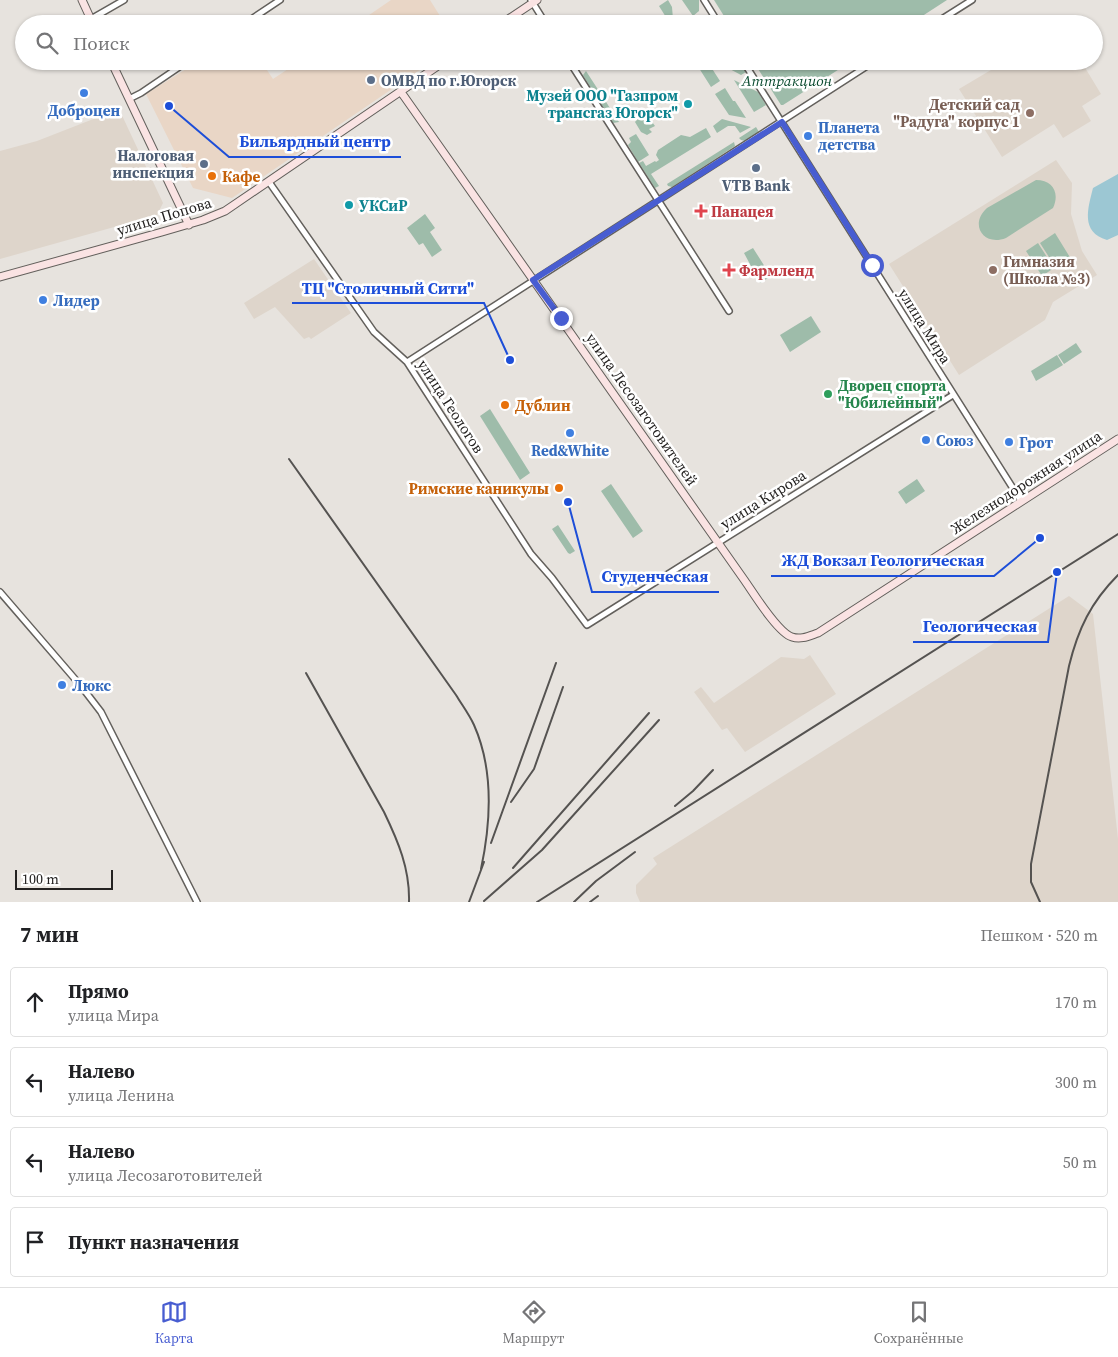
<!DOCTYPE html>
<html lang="ru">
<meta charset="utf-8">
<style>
body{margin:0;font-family:"Source Serif 4",serif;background:#f2f2f2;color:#202124}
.scale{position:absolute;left:15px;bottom:12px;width:98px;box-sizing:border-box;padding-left:5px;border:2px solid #242221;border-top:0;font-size:14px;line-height:18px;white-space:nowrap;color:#242221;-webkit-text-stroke:4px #fff;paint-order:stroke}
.stop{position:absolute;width:15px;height:15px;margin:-11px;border:4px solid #485dd1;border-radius:50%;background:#fff}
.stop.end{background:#485dd1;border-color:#fff;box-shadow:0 1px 5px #0008}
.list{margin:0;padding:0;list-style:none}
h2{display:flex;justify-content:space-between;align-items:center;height:65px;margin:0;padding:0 20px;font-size:21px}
h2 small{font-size:16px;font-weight:400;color:#757577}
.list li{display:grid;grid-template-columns:32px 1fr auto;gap:15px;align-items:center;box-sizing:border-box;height:70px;margin:0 10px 10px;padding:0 10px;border:1px solid #e0e0e0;border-radius:5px}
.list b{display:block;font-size:19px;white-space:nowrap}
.list p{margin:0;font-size:16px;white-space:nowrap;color:#757577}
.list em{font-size:16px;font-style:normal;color:#757577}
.icon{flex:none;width:28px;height:28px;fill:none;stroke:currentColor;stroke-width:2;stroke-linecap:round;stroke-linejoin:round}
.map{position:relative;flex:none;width:1118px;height:902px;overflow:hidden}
.search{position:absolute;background:#fff;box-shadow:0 1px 4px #0004;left:15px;right:15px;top:15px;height:55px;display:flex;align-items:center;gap:12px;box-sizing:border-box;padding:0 18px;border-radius:28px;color:#757577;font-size:19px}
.sheet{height:385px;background:#fff}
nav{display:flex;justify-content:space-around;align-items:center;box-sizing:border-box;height:70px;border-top:1px solid #e0e0e0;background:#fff;font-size:14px;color:#757577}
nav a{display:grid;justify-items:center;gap:2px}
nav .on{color:#485dd1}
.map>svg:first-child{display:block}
.commercial{fill:#e9d6c6}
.built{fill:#ded5cb}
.green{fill:#9ebcaa}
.water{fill:#9cc7d3}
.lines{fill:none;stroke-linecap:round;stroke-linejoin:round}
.street-casing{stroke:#63605c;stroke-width:8}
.secondary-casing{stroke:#63605c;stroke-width:9}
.street{stroke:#fff;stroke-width:5}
.secondary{stroke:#fae3e3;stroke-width:7}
.rail{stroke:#555351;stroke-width:2}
.route{stroke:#485dd1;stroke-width:6}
.service-dot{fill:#5c6f8a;stroke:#fff;stroke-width:2}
.shop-dot{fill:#3f7fe0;stroke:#fff;stroke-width:2}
.culture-dot{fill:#0f9aa8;stroke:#fff;stroke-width:2}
.education-dot{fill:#8d6e63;stroke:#fff;stroke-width:2}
.food-dot{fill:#e8710a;stroke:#fff;stroke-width:2}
.health-dot{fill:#e0444e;stroke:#fff;stroke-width:2}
.leisure-dot{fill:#2e9e5b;stroke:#fff;stroke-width:2}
.labels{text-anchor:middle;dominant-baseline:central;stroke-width:5;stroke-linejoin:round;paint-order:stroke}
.service-label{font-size:15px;font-weight:bold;fill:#4e5e75;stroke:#fff;text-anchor:start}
.park-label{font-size:15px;font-style:italic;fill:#0a4b2f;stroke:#fff}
.culture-label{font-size:15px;font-weight:bold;fill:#0d838f;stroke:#fff;text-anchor:end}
.education-label{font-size:15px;font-weight:bold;fill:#785e54;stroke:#fff;text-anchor:end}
.shop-label{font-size:15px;font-weight:bold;fill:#366cbe;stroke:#fff;text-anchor:start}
.food-label{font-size:15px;font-weight:bold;fill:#c56008;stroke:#fff;text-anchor:start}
.health-label{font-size:15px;font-weight:bold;fill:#be3a42;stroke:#fff;text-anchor:start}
.street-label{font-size:15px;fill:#242221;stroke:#fff}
.leisure-label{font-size:15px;font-weight:bold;fill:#27864d;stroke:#fff;text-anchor:start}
.leader{fill:none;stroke:#1d4ed8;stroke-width:2}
.callout-dot{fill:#1d4ed8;stroke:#fff;stroke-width:2}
.callout-label{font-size:16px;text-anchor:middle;font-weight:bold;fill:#1d4ed8;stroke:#fff;stroke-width:5;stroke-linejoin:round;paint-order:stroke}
</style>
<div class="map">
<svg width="1118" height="902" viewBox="0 0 1118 902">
<rect width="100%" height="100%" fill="#e7e3de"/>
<path class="commercial" d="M391,0H430L445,24H356Z
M199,61H261L273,79L300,61H433L232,198L193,188L146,94Z"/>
<path class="built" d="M1006,61H1036L1038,64L1042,61H1081L1101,94L1082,106L1091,121L1063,138L1054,124L1002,157L959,89Z
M119,109L163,203L157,215L0,259V151L37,141Z
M1056,160L1072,183L1071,214L1082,251L1097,275L1053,302L1045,320L959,375L889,264Z
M314,259L351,313L311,339L309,337L304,339L275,307L254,319L244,303Z
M1069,596L1093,614L1118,839V902H640L636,893V885L657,864L653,858Z
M810,655L836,694L745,752L727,728L722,730L694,692L701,687L714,703L781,657L804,659Z"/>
<path class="green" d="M668,0L672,7L673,19L669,22L659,6Z
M682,0H699V11L693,16Z
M714,0H947L910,24H729Z
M722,61H739L746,72L741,75L726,67Z
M753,61H852L783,105H781Z
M701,62L711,67L720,81L711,87L697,65Z
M586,71L619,122L613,123L584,77L583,75Z
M734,80L758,92L766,105L754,112Z
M725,88L733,101H735L746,118L729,115L715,94Z
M645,114L647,115L655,126L649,129L652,132L647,135L641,132L635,122L639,117Z
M722,119L751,127L740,133L735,126H728L717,133L713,126Z
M756,127L759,132L745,141L741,140L739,138Z
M706,128L711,137L651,174L659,186L655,188L639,163L643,161L646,166L655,161L656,162L659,160L656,155L658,150L681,135L690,137Z
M636,134L649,155L638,162L628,145L631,142L629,138Z
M734,142L735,146L672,187L668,186L667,184Z
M1036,180C1053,180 1060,193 1053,208L1006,238C983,247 969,224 987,208Z
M425,214L435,228L430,232L442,250L432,257L423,243L419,245L407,228Z
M1055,233L1071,259L1056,268L1040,243Z
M1038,243L1054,268L1042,276L1026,251Z
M753,248L767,270L773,267L777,273L760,283L744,253Z
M811,316L821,332L790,352L780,335Z
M1076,343L1082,352L1064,364L1058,355Z
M1057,355L1063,365L1036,381L1031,371Z
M490,409L530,473L520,480L480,416Z
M917,479L925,491L906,504L898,492Z
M611,484L643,531L633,538L601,491Z
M558,525L575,551L570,554L568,553L552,529Z"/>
<path class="water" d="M1118,174V235L1107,240C1080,232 1088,208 1093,188Z"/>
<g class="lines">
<defs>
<path id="street" d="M531,0L546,24
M704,0L719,24
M91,19L124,0
M244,24L280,0
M934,24L972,0
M569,61L729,311
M743,61L1021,501
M129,99L141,93L188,61
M269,182L374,332L407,362L531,554L552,578L587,625L953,395
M407,362L875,61
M0,592L81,686L101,712L197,902"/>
<path id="secondary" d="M82,0L93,24
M501,24L537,0
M111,61L189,225
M401,92L745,581C754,594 778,633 792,637C801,640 809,636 818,633L1118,439
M0,277L162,232L203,220L225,211L445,61"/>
</defs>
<use href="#street" class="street-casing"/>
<use href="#secondary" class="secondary-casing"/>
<use href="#street" class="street"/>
<use href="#secondary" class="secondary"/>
<path class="rail" d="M289,459L456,695C462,705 469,714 474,725C494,770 491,822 481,869
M306,673L384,812C398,841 410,869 409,902
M511,802L534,769L563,687
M675,806L693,791L713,770
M491,843L556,663
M513,868L649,713
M484,901L542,850L659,720
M469,902L484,862
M537,902L1118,534
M574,902L596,881L635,852
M590,902L598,896
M1040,902L1031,882V864L1069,666C1078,629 1091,602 1118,575"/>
</g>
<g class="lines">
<path class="route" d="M561,318L533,280L782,122L872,265"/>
</g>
<g class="service-dot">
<circle cx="371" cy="80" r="5"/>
<circle cx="204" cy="164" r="5"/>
<circle cx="756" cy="168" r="5"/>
</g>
<g class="shop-dot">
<circle cx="84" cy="93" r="5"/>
<circle cx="808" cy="136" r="5"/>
<circle cx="43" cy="300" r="5"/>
<circle cx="570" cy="433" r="5"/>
<circle cx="926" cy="440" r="5"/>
<circle cx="1009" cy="442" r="5"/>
<circle cx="62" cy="685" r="5"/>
</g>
<g class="culture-dot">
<circle cx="688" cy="104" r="5"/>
<circle cx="349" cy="205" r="5"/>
</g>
<g class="education-dot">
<circle cx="1030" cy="113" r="5"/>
<circle cx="993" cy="270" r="5"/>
</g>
<g class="food-dot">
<circle cx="212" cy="176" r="5"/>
<circle cx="505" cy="405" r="5"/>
<circle cx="559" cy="488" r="5"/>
</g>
<g class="health-dot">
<path d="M698.5 203.5h5v5h5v5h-5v5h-5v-5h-5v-5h5z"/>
<path d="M726.5 262.5h5v5h5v5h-5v5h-5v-5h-5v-5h5z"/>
</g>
<circle class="leisure-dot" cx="828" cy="394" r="5"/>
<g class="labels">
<g class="service-label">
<text x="381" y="80">ОМВД по г.Югорск</text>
<text x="194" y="155" text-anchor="end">Налоговая<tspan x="194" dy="17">инспекция</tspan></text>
<text x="756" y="185" text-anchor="middle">VTB Bank</text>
</g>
<g class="park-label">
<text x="787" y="80">Аттракцион</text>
</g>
<g class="culture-label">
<text x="678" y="95">Музей ООО "Газпром<tspan x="678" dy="17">трансгаз Югорск"</tspan></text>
<text x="359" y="205" text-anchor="start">УКСиР</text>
</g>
<g class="education-label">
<text x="1020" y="104">Детский сад<tspan x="1020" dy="17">"Радуга" корпус 1</tspan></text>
<text x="1003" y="261" text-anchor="start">Гимназия<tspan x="1003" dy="17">(Школа №3)</tspan></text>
</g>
<g class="shop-label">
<text x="84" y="110" text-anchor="middle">Доброцен</text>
<text x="818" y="127">Планета<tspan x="818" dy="17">детства</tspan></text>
<text x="53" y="300">Лидер</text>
<text x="936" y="440">Союз</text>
<text x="1019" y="442">Грот</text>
<text x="570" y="450" text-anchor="middle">Red&amp;White</text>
<text x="72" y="685">Люкс</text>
</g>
<g class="food-label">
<text x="222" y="176">Кафе</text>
<text x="515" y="405">Дублин</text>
<text x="549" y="488" text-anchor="end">Римские каникулы</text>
</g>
<g class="health-label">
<text x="711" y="211">Панацея</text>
<text x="739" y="270">Фармленд</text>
</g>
<g class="street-label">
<text transform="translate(164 216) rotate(-17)">улица Попова</text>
<text transform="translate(925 326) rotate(58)">улица Мира</text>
<text transform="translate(451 406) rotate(57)">улица Геологов</text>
<text transform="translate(642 409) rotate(55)">улица Лесозаготовителей</text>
<text transform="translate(1026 482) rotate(-33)">Железнодорожная улица</text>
<text transform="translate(763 499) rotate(-32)">улица Кирова</text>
</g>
<g class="leisure-label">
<text x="838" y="385">Дворец спорта<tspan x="838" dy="17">"Юбилейный"</tspan></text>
</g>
</g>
<path class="leader" d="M169 106L229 157H401M510 360L484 303H292M1040 538L994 576H771M568 502L592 592H719M1057 572L1048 642H913"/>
<g class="callout-dot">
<circle cx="169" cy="106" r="5"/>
<circle cx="510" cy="360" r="5"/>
<circle cx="1040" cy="538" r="5"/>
<circle cx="568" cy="502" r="5"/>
<circle cx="1057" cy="572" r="5"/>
</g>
<g class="callout-label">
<text x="315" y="147">Бильярдный центр</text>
<text x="388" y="294">ТЦ "Столичный Сити"</text>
<text x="883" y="566">ЖД Вокзал Геологическая</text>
<text x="655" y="582">Студенческая</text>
<text x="980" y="632">Геологическая</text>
</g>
</svg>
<div class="scale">100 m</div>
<div class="stop" style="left:872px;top:265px"></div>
<div class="stop end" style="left:561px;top:318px"></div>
<div class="search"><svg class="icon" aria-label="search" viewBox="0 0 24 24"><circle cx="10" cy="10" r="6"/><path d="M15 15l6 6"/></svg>Поиск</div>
</div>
<section class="sheet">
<h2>7 мин<small>Пешком · 520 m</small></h2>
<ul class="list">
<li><svg class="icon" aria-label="ahead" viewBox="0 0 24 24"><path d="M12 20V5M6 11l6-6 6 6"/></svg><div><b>Прямо</b><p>улица Мира</p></div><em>170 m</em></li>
<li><svg class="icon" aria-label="left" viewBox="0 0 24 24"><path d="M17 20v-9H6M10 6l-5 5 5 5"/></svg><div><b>Налево</b><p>улица Ленина</p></div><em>300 m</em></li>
<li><svg class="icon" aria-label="left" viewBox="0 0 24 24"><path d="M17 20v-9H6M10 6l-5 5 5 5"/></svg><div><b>Налево</b><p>улица Лесозаготовителей</p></div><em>50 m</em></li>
<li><svg class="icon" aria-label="arrive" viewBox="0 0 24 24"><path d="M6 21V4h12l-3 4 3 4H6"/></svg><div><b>Пункт назначения</b></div></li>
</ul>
</section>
<nav>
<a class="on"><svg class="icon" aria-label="map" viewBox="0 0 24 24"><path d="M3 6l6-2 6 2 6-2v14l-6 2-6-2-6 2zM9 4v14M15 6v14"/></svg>Карта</a>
<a><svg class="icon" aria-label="directions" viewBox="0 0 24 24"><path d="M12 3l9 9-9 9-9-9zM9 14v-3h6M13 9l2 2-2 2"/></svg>Маршрут</a>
<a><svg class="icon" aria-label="saved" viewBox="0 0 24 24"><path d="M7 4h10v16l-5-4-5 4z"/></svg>Сохранённые</a>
</nav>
